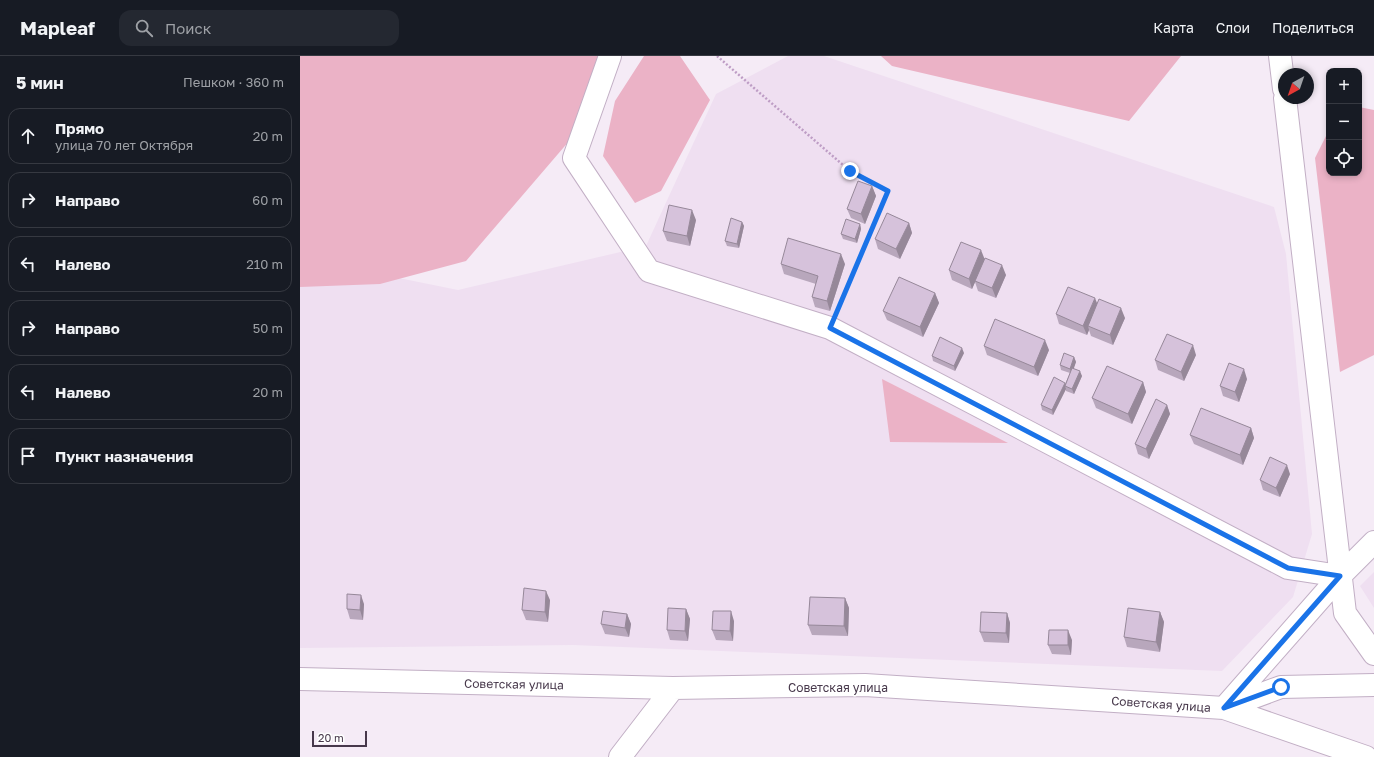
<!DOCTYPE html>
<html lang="ru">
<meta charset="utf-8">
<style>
body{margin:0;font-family:"Golos Text",sans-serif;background:#242831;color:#f1f3f6}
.controls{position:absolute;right:12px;top:12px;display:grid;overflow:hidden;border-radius:8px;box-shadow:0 2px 6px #0003}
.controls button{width:36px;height:36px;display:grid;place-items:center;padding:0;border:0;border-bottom:1px solid #363941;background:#171b24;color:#f1f3f6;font:20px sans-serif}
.compass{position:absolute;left:978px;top:12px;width:36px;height:36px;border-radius:50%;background:#171b24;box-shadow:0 2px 6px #0003;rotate:220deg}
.scale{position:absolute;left:12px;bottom:10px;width:55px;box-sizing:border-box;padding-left:4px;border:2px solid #47384b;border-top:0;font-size:11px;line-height:14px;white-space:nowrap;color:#47384b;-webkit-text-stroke:3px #fff;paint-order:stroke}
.stop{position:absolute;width:12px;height:12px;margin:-9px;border:3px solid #1a73e8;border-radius:50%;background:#fff}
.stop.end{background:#1a73e8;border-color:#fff;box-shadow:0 1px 4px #0008}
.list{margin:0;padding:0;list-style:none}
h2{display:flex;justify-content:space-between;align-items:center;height:52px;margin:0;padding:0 16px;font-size:17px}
h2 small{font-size:13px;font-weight:400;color:#9ea1a6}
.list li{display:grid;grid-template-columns:26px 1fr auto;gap:12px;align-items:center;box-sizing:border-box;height:56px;margin:0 8px 8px;padding:0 8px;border:1px solid #363941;border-radius:12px}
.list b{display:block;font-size:15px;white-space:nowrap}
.list p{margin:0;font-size:13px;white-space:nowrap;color:#9ea1a6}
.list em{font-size:13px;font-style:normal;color:#9ea1a6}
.icon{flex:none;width:22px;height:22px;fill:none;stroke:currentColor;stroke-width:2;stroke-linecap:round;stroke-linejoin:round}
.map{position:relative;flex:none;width:1074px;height:701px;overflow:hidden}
header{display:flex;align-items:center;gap:24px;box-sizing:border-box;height:56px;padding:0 20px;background:#171b24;border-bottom:1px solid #363941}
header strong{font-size:19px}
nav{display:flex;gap:22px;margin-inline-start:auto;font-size:14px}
.search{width:280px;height:36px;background:#242831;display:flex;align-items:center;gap:10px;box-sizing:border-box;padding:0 14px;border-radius:12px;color:#9ea1a6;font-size:15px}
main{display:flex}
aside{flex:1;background:#171b24}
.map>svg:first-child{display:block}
.residential{fill:#efdff1}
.green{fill:#ebb2c6}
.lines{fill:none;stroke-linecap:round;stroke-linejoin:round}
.minor-casing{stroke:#c2afc5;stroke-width:24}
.path{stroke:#be9dc5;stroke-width:2.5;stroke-dasharray:2 2;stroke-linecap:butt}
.minor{stroke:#fff;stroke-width:22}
.wall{fill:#b8a7bc}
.shaded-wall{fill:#968899}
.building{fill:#d6c2db;stroke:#968899}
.route{stroke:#1a73e8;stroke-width:5}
.labels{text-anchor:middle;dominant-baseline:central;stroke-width:3;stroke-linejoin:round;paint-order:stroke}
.street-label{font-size:12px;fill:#47384b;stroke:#fff}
</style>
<header>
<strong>Mapleaf</strong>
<div class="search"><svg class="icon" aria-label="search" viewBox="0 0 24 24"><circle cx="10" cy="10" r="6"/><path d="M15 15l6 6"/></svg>Поиск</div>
<nav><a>Карта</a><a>Слои</a><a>Поделиться</a></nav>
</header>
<main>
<aside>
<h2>5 мин<small>Пешком · 360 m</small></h2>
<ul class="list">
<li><svg class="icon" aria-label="ahead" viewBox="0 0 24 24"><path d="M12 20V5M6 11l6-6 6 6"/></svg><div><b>Прямо</b><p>улица 70 лет Октября</p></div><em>20 m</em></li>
<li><svg class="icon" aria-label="right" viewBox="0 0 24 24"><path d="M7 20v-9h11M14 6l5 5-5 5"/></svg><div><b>Направо</b></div><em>60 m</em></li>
<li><svg class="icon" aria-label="left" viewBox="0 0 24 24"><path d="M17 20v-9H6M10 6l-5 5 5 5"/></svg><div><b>Налево</b></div><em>210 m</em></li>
<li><svg class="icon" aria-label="right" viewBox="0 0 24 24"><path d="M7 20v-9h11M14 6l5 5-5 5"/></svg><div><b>Направо</b></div><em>50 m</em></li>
<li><svg class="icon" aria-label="left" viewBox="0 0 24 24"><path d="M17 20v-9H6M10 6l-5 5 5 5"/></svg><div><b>Налево</b></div><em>20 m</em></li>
<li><svg class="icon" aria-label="arrive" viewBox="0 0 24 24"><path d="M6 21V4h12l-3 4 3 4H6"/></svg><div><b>Пункт назначения</b></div></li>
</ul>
</aside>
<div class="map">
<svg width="1074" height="701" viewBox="0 0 1074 701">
<rect width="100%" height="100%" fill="#f5ebf6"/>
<path class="residential" d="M488,0H524L974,151L986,198L1012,478L993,541L922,615L273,589L0,592V202L158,234L346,190L416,38Z
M1074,516V552L1060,530Z"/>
<path class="green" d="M0,0H304L270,84L166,205L80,228L0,231Z
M344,0H380L410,44L361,135L335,147L303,100L315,45Z
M581,0H881L829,65L592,10Z
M1059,51L1074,54V299L1040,316L1015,102L1029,74V117H1059Z
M582,323L708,387L590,386Z"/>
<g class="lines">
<defs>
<path id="minor" d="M310,0L274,102L349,215L530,272L988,512L1040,520
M980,0L984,33
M985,42L1045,557L1074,598
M0,623L373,632L565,629L924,652L1066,701
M927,651L981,631L1074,629
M924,652L1040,520L1074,486
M320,701L373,632"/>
</defs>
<use href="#minor" class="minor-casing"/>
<path class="path" d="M417,0L550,115L588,135L537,255"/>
<use href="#minor" class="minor"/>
</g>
<path class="wall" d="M572,130L576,140L565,168L551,162L547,153Z
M396,164L390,190L367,185L363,175Z
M442,166L444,170L439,192L427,190L425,185Z
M609,167L612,177L600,203L578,193L575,183Z
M560,168L561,173L557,187L543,183L541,178Z
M684,203L706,219L696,242L678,235L675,226L672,233L652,224L649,214Z
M481,208H545L530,255L515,251L512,241L516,228L484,218Z
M635,237L639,247L623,281L587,264L583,255Z
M797,248L825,262L813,289L791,280L789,274L787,279L759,268L756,258Z
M684,290L749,294L738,320L687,299Z
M664,297L655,315L633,305L632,300Z
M896,299L884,325L858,314L855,304Z
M774,301L776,306L773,312L782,320L774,338L766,335V333L753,359L742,354L741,349L765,327V328L770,317L761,314L760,309Z
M947,323L939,346L923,340L920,330Z
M843,326L846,336L832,368L796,352L792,342Z
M867,349L870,358L849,403L838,398L835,388Z
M951,372L954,382L943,409L894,388L890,379Z
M990,418L980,441L963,434L960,424Z
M545,542L549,552L548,580L512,579L508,569Z
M250,544L248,566L226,564L222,554Z
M64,548L63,564L50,563L47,553Z
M386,553L390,563L388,585L370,584L367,574Z
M860,556L864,566L860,596L827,591L824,581Z
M707,557L710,567L709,587L684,586L680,576Z
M327,558L331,568L329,581L305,578L301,568Z
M434,565L433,585L416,584L412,574Z
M772,584L771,599L752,598L748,589Z"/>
<path class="shaded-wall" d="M572,130L576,140L565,168L561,158Z
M392,154L396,164L390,190L387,180Z
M442,166L444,170L439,192L437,188Z
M609,167L612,177L600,203L596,193Z
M560,168L561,173L557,187L555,183Z
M681,194L685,204L672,233L669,223Z
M541,198L545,208L530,255L527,245Z
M702,209L706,219L696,242L692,232Z
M635,237L639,247L623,281L620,271Z
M795,242L799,252L788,270L789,274L787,279L783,270Z
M821,252L825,262L813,289L810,279Z
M745,284L749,294L738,320L734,311Z
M893,289L896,299L884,325L881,316Z
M662,292L664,297L655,315L654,310Z
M774,301L776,306L772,318L770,313Z
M944,313L947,323L939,346L935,336Z
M780,315L782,320L774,338L772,333Z
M843,326L846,336L832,368L828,358Z
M765,327L767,331L765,330L766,333L753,359L752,354Z
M867,349L870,358L849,403L846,393Z
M951,372L954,382L943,409L940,399Z
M987,409L990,418L980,441L976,432Z
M246,535L250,544L248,566L245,556Z
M61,539L64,548L63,564L60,554Z
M545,542L549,552L548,580L544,570Z
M386,553L390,563L388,585L385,575Z
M431,555L434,565L433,585L430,575Z
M860,556L864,566L860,596L856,586Z
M707,557L710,567L709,587L706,577Z
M327,558L331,568L329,581L325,572Z
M768,574L772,584L771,599L768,589Z"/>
<path class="building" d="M558,125L572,130L561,158L547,153Z
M369,149L392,154L387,180L363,175Z
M587,157L609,167L596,193L575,183Z
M431,162L442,166L437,188L425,185Z
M546,163L560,168L555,183L541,178Z
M488,182L541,198L527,245L512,241L518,220L481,208Z
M661,186L681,194L669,223L649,214Z
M685,202L702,209L692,232L675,225Z
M599,221L635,237L620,271L583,255Z
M768,231L795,242L783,270L756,258Z
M799,243L821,252L810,279L788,270Z
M695,263L745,284L734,311L684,290Z
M867,278L893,289L881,316L855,304Z
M640,281L662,292L654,310L632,300Z
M764,297L774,301L770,313L760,309Z
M929,307L944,313L935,336L920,330Z
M807,310L843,326L828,358L792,342Z
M772,312L780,315L772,333L765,330Z
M754,321L765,327L752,354L741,349Z
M856,343L867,349L846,393L835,388Z
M901,352L951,372L940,399L890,379Z
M970,401L987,409L976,432L960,424Z
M224,532L246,535L245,556L222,554Z
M47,538L61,539L60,554L47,553Z
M510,541L545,542L544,570L508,569Z
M368,552L386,553L385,575L367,574Z
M828,552L860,556L856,586L824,581Z
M303,555L327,558L325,572L301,568Z
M413,555H431L430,575L412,574Z
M681,556L707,557L706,577L680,576Z
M749,574H768V589H748Z"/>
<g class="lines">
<path class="route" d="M550,115L588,135L530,272L988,512L1040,520L924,652L981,631"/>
</g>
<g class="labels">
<g class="street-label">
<text transform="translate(214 628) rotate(1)">Советская улица</text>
<text x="538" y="631">Советская улица</text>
<text transform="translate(861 648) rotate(4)">Советская улица</text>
</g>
</g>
</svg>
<div class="controls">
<button>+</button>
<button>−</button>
<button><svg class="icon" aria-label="locate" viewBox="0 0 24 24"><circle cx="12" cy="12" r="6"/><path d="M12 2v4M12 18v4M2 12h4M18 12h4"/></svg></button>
</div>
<svg class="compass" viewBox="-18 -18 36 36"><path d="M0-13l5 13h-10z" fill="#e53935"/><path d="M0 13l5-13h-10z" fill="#9ea1a6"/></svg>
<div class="scale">20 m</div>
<div class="stop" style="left:981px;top:631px"></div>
<div class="stop end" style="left:550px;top:115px"></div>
</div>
</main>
